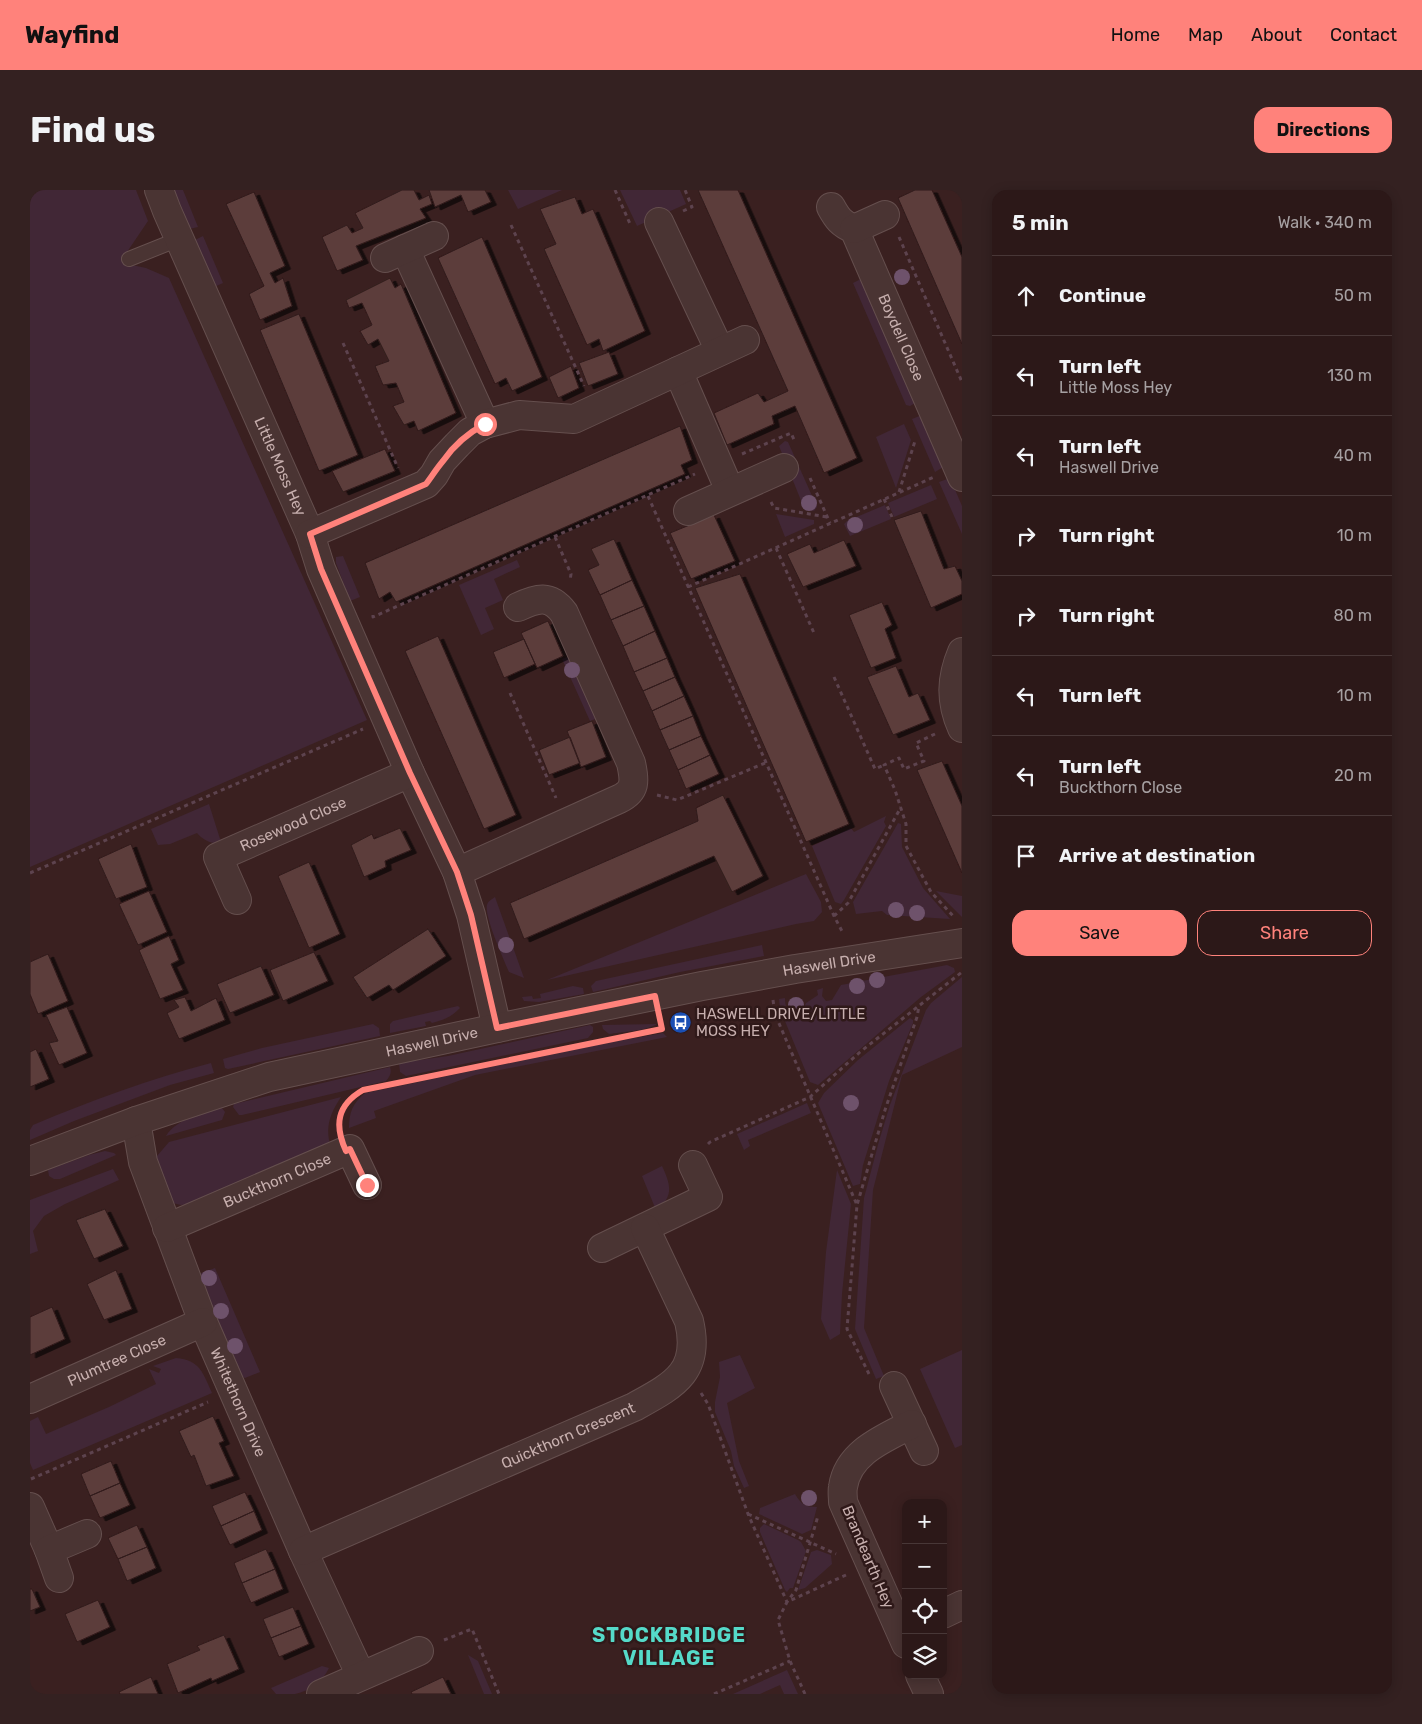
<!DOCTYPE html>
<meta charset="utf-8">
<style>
body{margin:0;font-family:Rubik,sans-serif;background:#342121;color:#f1f3f6}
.controls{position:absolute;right:15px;bottom:15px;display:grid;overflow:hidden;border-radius:10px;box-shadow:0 2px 12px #0003}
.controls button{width:45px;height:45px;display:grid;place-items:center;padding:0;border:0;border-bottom:1px solid #483737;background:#2c1818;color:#f1f3f6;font:25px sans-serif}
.stop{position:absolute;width:15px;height:15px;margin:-11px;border:4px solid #ff827b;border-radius:50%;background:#fff}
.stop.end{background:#ff827b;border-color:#fff;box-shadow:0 1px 5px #0008}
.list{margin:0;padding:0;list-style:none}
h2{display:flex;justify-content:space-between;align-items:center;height:65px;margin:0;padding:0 20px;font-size:21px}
h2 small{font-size:16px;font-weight:400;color:#a6a0a2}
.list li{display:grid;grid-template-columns:32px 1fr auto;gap:15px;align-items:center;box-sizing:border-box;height:80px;padding:0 20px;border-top:1px solid #483737}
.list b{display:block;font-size:19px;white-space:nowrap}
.list p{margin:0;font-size:16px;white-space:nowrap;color:#a6a0a2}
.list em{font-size:16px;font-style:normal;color:#a6a0a2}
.actions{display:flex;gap:10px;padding:15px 20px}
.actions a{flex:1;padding:11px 0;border:1px solid #ff827b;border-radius:15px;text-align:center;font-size:18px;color:#ff827b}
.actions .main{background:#ff827b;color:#111}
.icon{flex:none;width:28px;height:28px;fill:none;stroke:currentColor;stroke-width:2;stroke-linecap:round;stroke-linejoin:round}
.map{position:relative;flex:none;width:932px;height:1504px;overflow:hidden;border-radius:15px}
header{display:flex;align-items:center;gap:30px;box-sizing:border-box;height:70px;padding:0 25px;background:#ff827b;color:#111}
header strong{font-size:24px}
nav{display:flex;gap:28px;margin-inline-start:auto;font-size:18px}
.intro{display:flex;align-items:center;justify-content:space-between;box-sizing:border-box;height:120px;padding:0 30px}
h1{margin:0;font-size:35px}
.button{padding:12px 22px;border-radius:15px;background:#ff827b;color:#111;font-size:18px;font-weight:700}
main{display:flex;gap:30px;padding:0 30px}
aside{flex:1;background:#2c1818;border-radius:15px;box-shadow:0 2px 12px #0003}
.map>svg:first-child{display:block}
.green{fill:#412736}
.building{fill:#5b3c3b;stroke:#311b1b;filter:url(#shadow)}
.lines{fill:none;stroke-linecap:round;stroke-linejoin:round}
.service-casing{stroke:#654f4e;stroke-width:16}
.minor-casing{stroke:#654f4e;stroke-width:30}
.path{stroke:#5d434e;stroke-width:3;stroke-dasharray:4 4;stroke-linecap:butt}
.service{stroke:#4a3433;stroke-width:14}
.minor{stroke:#4a3433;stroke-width:28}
.tree{fill:#6e526b}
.route{stroke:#ff827b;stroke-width:6}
.labels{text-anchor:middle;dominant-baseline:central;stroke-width:5;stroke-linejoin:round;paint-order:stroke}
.street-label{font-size:15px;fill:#c7afae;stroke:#2f1919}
.poi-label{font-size:15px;fill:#c7afae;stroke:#2f1919;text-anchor:start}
.district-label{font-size:20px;font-weight:bold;letter-spacing:1px;fill:#55dac9;stroke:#2f1919}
</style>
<header>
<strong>Wayfind</strong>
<nav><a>Home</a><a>Map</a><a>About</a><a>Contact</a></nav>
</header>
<div class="intro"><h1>Find us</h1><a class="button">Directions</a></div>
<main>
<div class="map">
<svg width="932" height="1504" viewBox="0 0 932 1504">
<defs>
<filter id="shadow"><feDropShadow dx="5.5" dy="3" stdDeviation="0" flood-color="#0009"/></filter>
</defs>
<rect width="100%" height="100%" fill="#3a2020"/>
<path class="green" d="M0,0H106L118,31L97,62L102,75L116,78L139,88L337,530L0,677Z
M142,0H153L168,37L159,39Z
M478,0H532L488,19Z
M590,0H650L656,14L607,36Z
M173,46L193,93L184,97L163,51Z
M831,89L887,212L880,216L876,215L823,93Z
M892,225L915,276L905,282L882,229Z
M874,234L881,250L866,298L846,247Z
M755,251L758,252L787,317L784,321L774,318L749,256Z
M920,288L932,316V344L909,292Z
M901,295L907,309L864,327L858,313Z
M855,315L861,329L820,346L814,334L817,331Z
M746,324L784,330V334L755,347Z
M313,366L330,407L320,411L306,373V367Z
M487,370L490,377L464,389L473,410L455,418L464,439L451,445L429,395Z
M540,466L568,528L560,531L532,469Z
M179,614L191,652C182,655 173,650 167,643L140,654L128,655L121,639Z
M856,626L854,632L856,636L814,710L811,714L805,712L782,656L821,638L824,642Z
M868,633L871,634L872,657L893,698L920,729L857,725L852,721L826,724L823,712Z
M776,684L791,712L792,722L784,731L766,734L517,790Z
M906,701L932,706V727Z
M465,707L494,788L479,782C474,770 454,726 457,715C458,711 461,710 465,707Z
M732,755L734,766L650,782L563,802L561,796L566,791Z
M917,775L924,778L925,782L891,807L788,895L780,892L750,819L749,809L755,808C755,818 758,822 766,827L770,825L776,813L788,805L787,800L793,798L792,806L796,811L802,810L811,795Z
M932,787V857L872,885L843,1000L834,1138L854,1186L846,1189L825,1139L834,1008L849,951L860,915L896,820L901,813Z
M543,796L553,798L554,804L509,812L494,811L492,807L502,806L503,809L511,808L510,804Z
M428,816L430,818C421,827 414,830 402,833L400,831L395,832L396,836L360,843V834L363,831Z
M880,828L883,830V833L859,891L833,975L830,994L823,996L788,913L794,903L828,870Z
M343,834L349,838L350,846L198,879L195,878L193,869L232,858Z
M627,834C617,841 591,842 579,844L573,839L572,835Z
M560,835L563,837V842L558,848L376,886L370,882L369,873L418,866Z
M633,843L637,847L445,885L344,921L346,928L319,938C319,922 323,913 335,903L582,852Z
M181,873L184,883L140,895L44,931L0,950V940L3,935C60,911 120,889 181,873Z
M360,877C362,883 360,886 356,891L212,925H209L203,917L204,914Z
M311,907C301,922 295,936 300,954L161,1014L151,1015L143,1013L126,974L127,966L139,952Z
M777,913L781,923L718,950L720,956L714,960L707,944Z
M192,918L195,922L192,930L136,946C147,928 173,924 192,918Z
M75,961L84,963L86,965L30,989H24L19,986L18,980L59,965Z
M632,976C641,995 644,1007 626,1020L612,986Z
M83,979L89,990L35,1014L14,1026L3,1041L8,1061L0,1064V1010Z
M807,980L821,1014L812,1104L810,1144L800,1150L791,1129L796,1062Z
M185,1078L230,1182L215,1188L211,1186L168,1089L169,1084Z
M932,1160V1255L925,1258L890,1179Z
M710,1165L725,1198L697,1213L709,1271L719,1296L714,1298L704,1276L701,1261L685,1222V1212L690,1187L689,1172Z
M146,1168C170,1170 173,1183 182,1203L3,1280L0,1273V1231L8,1227L16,1244L79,1217L126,1194L119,1179L129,1183L131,1179L123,1176Z
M765,1304C771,1314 775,1317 787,1317L781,1340L772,1344L729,1324L730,1318Z
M734,1334L768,1350L771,1352L776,1361L763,1398H760L757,1402L755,1400L730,1342V1338Z
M787,1360L801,1365L802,1374L775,1398L768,1400L781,1362Z
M438,1465L448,1471L462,1504H454Z
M292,1476L299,1478C293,1491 280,1501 265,1504C259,1504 252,1504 246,1504L241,1498Z
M757,1480L768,1504H754L750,1495L730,1504H703Z"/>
<path class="building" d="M372,0H384L389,10L399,5L402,14L390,19L396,28L326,56L333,70L307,81L292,47L317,35L322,43L333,38L325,23Z
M399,0H455L461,12L438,22L431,5L405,17Z
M668,0H708L827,268L794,283L765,216L742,226L744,234L697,255L684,223L728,203L734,212L758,201Z
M885,0H902L932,67V154L868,8Z
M224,2L255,76L240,83L245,93L253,88L262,116L230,130L219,104L234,96L196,14Z
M545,7L552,24L563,19L615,141L573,161L569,149L557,155L514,59L526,54L510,19Z
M452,47L512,187L482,201L476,188L465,194L408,68Z
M360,88L365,98L371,94L426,223L388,241L384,231L374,235L363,216L374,212L366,193L353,195L345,176L359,171L348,149L338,155L330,141L342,135L332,113L319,118L316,110Z
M269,124L328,265L289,281L230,140Z
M579,162L588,184L558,196L549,173Z
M541,176L549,198L528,208L519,187Z
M650,236L662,270L651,275L655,284L366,412L360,402L349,409L335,373Z
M355,259L365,281L313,302L302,281Z
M891,321L914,379L925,376L932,391V404L901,418L864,330Z
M684,325L705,371L661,389L640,343Z
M584,349L602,390L570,405L558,380L569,375L561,359Z
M814,350L826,376L773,397L757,364L780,354L784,363Z
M710,384L819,634L776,652L665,398Z
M602,390L614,416L581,430L570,405Z
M852,412L862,435L855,439L866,468L841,478L819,425Z
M614,416L625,441L593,456L581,430Z
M518,431L533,466L507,478L491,443Z
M625,441L637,468L604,482L593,456Z
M408,446L486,625L454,639L375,461Z
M494,449L505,474L474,488L463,462Z
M637,468L645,487L613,501L604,482Z
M866,476L879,507L888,503L900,530L863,545L837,487Z
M645,487L654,506L622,521L613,501Z
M654,506L663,526L630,540L622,521Z
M663,526L671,546L639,560L630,540Z
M562,531L576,567L551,577L537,541Z
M671,546L680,565L648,580L639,560Z
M540,547L550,573L519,585L509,560Z
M680,565L689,584L656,599L648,580Z
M912,571L932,616V683L887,580Z
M693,605L733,686L702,702L684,666L494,749L480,713L668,631L666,618Z
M370,638L381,660L355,671L356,677L334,687L321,655L342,644L344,649Z
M101,654L117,697L86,709L68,669Z
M279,672L310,744L279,758L248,686Z
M119,701L137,742L108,755L89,714Z
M398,739L416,766L363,800L359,795L337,808L323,787Z
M139,746L149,770L141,774L153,800L130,809L109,760Z
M284,762L298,791L253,811L240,780Z
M18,764L38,811L8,824L0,804V772Z
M231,776L244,805L200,823L187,794Z
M155,807L161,821L186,808L195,830L149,849L137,823L149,817L144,810Z
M37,817L57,863L29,875L19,853L28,851L16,825Z
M6,859L19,889L0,897V862Z
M75,1019L93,1056L64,1069L46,1030Z
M86,1080L102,1119L74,1130L57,1094Z
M22,1117L35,1149L0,1165V1127Z
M183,1226L194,1251L189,1253L204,1286L176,1296L164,1265L161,1267L149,1241Z
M81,1271L90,1293L60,1306L51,1284Z
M90,1293L100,1315L70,1328L60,1306Z
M215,1302L224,1321L191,1336L182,1316Z
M224,1321L232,1340L200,1355L191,1336Z
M107,1335L117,1357L88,1369L78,1348Z
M117,1357L126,1378L97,1391L88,1369Z
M236,1359L245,1379L212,1393L204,1373Z
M245,1379L253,1399L221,1413L212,1393Z
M0,1399H2L10,1417L0,1421Z
M68,1410L80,1437L47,1452L35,1424Z
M263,1417L271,1436L241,1448L233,1429Z
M271,1436L279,1454L249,1467L241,1448Z
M194,1445L209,1479L182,1491L181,1488L148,1503L137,1474L170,1460L167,1456Z
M121,1487L128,1504H90L89,1502Z
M413,1487L421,1504H382L381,1502Z"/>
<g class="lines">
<defs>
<path id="service" d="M99,69L149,49"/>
<g id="minor">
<path id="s1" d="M129,0L137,21L280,344L291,379L380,583L427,682L441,725L467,838"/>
<path id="s2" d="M801,17C807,28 811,34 824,39L932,287"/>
<path d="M629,32L690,161"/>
<path d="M824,39L855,25"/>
<path d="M375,59L455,234"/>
<path d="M355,68L404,46"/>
<path d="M648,181L700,301"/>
<path d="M658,321L754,278"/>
<path d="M280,344L396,294L404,285L412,271L427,255L440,242L455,234L489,225L544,229L715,150"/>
<path d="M932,462C921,488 920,511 932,538"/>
<path d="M427,682L589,609C606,601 605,591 601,573L534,423C520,404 507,408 488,417"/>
<path id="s3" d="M207,710L188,667L380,583"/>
<path id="s4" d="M106,931L113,972L173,1132L273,1361L331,1486"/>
<path id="s5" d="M0,971L106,931L239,887L467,838L672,796L765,779L932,753"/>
<path id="s6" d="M137,1038L320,959L337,995"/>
<path d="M572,1058L678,1007L663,975"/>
<path d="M864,1196L894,1261"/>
<path id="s7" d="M0,1209L173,1132"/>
<path d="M0,1317L19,1360"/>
<path id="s8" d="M273,1361L604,1217C644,1195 671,1182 659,1131L615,1038"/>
<path d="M29,1388L19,1360L57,1344"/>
<path d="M913,1424L932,1415"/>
<path d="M876,1454L813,1312C813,1307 812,1302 813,1297C818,1262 855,1248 882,1234"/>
<path d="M890,1485L899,1504"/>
<path d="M291,1504L389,1461"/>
</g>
</defs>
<use href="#service" class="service-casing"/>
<use href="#minor" class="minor-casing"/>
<path class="path" d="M585,0L601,36
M653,21L662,17L655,0
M481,35L554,196
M869,47L932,192
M313,153L368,278
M712,264L761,243L765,252
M780,288L800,333
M869,302L885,251
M618,306L804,726L813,743
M854,309L862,327
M741,312L744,318L797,327
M525,347L541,384L540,391
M746,358L784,443
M658,397L904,287
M343,425V427L665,284
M804,487L845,579L854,575
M480,503L526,608
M905,544L886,553L894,571L874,579L869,568L854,575L865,600L876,634V656L901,702L924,727
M627,605L647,610L735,573
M0,683L333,539
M804,726L818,713L871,617
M743,810L745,824L827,1015
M309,934C311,919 320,907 333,900L632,839L630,831
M678,954L680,952L780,907L830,862L932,782
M839,1184L817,1139L827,1015L855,920L887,827L889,816
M671,1203L678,1214L718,1324L757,1412L766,1400L788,1326
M1,1289L178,1212
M718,1324L806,1364
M414,1450L442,1439L469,1504
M684,1504L760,1471
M775,1504L760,1471L748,1430L757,1412L816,1385"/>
<use href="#service" class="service"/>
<use href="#minor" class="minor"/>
</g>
<g class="tree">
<circle cx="872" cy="87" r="8"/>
<circle cx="779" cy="313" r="8"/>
<circle cx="825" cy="335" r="8"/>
<circle cx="542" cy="480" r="8"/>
<circle cx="866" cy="720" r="8"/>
<circle cx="887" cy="723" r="8"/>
<circle cx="476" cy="755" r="8"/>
<circle cx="847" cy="790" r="8"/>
<circle cx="827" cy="796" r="8"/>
<circle cx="766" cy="815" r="8"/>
<circle cx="821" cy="913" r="8"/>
<circle cx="179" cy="1088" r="8"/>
<circle cx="191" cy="1121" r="8"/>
<circle cx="205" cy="1156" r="8"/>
<circle cx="779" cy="1308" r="8"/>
</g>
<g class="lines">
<path class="route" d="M337,995L320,959L316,961C304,935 307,915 333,900L632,839L625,806L467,838L441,725L427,682L380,583L291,379L280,344L396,294C402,286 407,278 413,271C424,255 438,243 455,234"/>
</g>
<defs>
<symbol id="bus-disc" viewBox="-11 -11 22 22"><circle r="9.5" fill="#1a4fb4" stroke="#2f1919"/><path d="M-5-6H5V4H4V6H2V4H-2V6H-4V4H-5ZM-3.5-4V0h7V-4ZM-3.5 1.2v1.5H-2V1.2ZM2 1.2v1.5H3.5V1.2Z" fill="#fff"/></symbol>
</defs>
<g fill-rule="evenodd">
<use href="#bus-disc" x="638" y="820" width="25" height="25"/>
</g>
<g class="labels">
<g class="street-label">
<text stroke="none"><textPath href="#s2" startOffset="151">Boydell Close</textPath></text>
<text stroke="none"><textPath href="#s1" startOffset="302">Little Moss Hey</textPath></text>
<text stroke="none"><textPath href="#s3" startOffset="129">Rosewood Close</textPath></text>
<text stroke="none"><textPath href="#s5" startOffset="825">Haswell Drive</textPath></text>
<text stroke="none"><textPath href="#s5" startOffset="420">Haswell Drive</textPath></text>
<text stroke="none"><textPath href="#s6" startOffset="120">Buckthorn Close</textPath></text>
<text stroke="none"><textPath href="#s7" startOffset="95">Plumtree Close</textPath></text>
<text stroke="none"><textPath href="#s4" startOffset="300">Whitethorn Drive</textPath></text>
<text stroke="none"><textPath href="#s8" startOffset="289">Quickthorn Crescent</textPath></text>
<text transform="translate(838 1367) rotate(67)">Brandearth Hey</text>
</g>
<g class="poi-label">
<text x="666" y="824">HASWELL DRIVE/LITTLE<tspan x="666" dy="17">MOSS HEY</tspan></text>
</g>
<g class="district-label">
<text x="639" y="1445">STOCKBRIDGE<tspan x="639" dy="23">VILLAGE</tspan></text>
</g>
</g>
</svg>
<div class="controls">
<button>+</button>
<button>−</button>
<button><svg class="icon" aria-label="locate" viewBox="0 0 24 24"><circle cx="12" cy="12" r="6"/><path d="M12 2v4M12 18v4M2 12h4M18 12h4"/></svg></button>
<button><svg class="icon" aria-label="layers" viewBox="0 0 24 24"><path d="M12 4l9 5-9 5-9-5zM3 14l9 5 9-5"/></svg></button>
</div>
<div class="stop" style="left:455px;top:234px"></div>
<div class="stop end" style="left:337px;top:995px"></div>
</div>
<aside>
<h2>5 min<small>Walk · 340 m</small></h2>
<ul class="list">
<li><svg class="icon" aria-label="ahead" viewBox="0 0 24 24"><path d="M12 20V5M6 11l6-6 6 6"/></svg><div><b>Continue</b></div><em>50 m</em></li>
<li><svg class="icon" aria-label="left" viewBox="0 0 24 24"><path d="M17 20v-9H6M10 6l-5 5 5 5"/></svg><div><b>Turn left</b><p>Little Moss Hey</p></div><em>130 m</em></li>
<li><svg class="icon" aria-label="left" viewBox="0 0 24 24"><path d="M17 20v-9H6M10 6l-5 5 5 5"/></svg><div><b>Turn left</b><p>Haswell Drive</p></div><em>40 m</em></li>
<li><svg class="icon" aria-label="right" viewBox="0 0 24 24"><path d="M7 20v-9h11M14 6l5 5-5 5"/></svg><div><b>Turn right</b></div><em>10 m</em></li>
<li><svg class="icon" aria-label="right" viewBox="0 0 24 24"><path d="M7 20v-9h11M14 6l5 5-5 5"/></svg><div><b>Turn right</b></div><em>80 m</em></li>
<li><svg class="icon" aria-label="left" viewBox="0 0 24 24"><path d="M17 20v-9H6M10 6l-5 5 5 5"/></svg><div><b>Turn left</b></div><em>10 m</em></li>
<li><svg class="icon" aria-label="left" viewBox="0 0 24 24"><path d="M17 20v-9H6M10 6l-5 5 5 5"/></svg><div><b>Turn left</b><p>Buckthorn Close</p></div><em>20 m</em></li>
<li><svg class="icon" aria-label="arrive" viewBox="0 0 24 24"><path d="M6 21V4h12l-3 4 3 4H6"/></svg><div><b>Arrive at destination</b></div></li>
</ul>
<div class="actions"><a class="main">Save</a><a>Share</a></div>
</aside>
</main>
